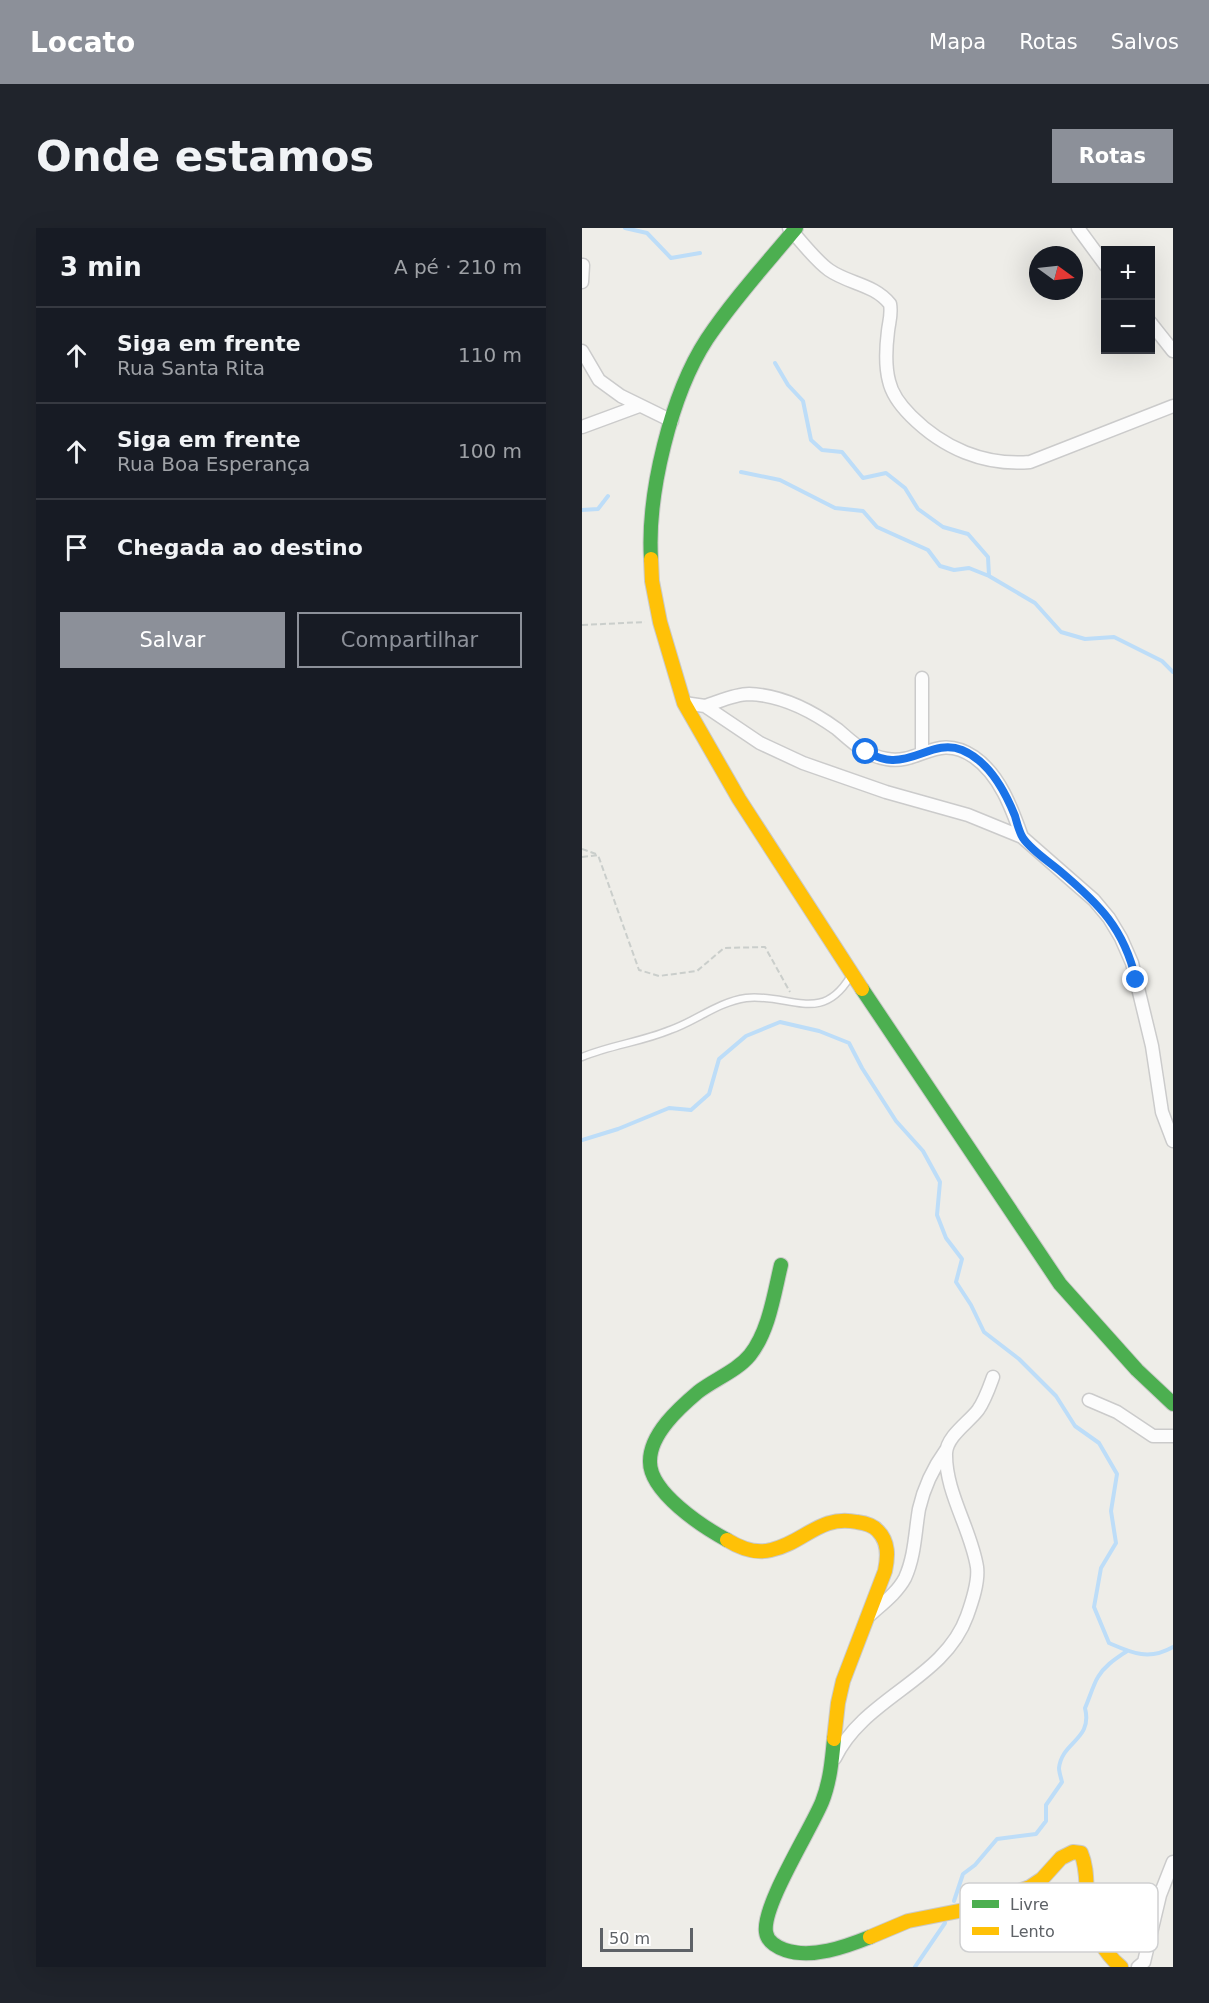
<!DOCTYPE html>
<html lang="pt">
<meta charset="utf-8">
<style>
body{margin:0;font-family:"DejaVu Sans",sans-serif;background:#20242c;color:#f1f3f6}
.controls{position:absolute;right:18px;top:18px;display:grid;overflow:hidden;border-radius:0px;box-shadow:0 6px 24px #0002}
.controls button{width:54px;height:54px;display:grid;place-items:center;padding:0;border:0;border-bottom:2px solid #363941;background:#171b24;color:#f1f3f6;font:30px sans-serif}
.compass{position:absolute;left:447px;top:18px;width:54px;height:54px;border-radius:50%;background:#171b24;box-shadow:0 6px 24px #0002;rotate:105deg}
.scale{position:absolute;left:18px;bottom:15px;width:93px;box-sizing:border-box;padding-left:6px;border:3px solid #5e6267;border-top:0;font-size:16px;line-height:21px;white-space:nowrap;color:#5e6267;-webkit-text-stroke:4px #fff;paint-order:stroke}
.stop{position:absolute;width:18px;height:18px;margin:-14px;border:4px solid #1a73e8;border-radius:50%;background:#fff}
.stop.end{background:#1a73e8;border-color:#fff;box-shadow:0 2px 6px #0008}
.list{margin:0;padding:0;list-style:none}
h2{display:flex;justify-content:space-between;align-items:center;height:78px;margin:0;padding:0 24px;font-size:26px}
h2 small{font-size:20px;font-weight:400;color:#9ea1a6}
.list li{display:grid;grid-template-columns:39px 1fr auto;gap:18px;align-items:center;box-sizing:border-box;height:96px;padding:0 24px;border-top:2px solid #363941}
.list b{display:block;font-size:22px;white-space:nowrap}
.list p{margin:0;font-size:20px;white-space:nowrap;color:#9ea1a6}
.list em{font-size:20px;font-style:normal;color:#9ea1a6}
.actions{display:flex;gap:12px;padding:18px 24px}
.actions a{flex:1;padding:14px 0;border:2px solid #8c9099;border-radius:0px;text-align:center;font-size:21px;color:#8c9099}
.actions .main{background:#8c9099;color:#fff}
.icon{flex:none;width:33px;height:33px;fill:none;stroke:currentColor;stroke-width:2;stroke-linecap:round;stroke-linejoin:round}
.map{position:relative;flex:none;width:591px;height:1739px;overflow:hidden;border-radius:0px}
header{display:flex;align-items:center;gap:36px;box-sizing:border-box;height:84px;padding:0 30px;background:#8c9099;color:#fff}
header strong{font-size:28px}
nav{display:flex;gap:33px;margin-inline-start:auto;font-size:21px}
.intro{display:flex;align-items:center;justify-content:space-between;box-sizing:border-box;height:144px;padding:0 36px}
h1{margin:0;font-size:42px}
.button{padding:15px 27px;border-radius:0px;background:#8c9099;color:#fff;font-size:21px;font-weight:700}
main{display:flex;gap:36px;padding:0 36px}
aside{flex:1;background:#171b24;border-radius:0px;box-shadow:0 6px 24px #0002}
.map>svg:first-child{display:block}
.lines{fill:none;stroke-linecap:round;stroke-linejoin:round}
.stream{stroke:#bdddf8;stroke-width:4}
.lane-casing{stroke:#cbcbcb;stroke-width:9}
.street-casing{stroke:#cbcbcb;stroke-width:15}
.fast-casing{stroke:#cacac9;stroke-width:16}
.slow-casing{stroke:#cacac9;stroke-width:16}
.path{stroke:#cacecb;stroke-width:2;stroke-dasharray:6 3;stroke-linecap:butt}
.lane{stroke:#fcfcfc;stroke-width:6}
.street{stroke:#fcfcfc;stroke-width:12}
.fast{stroke:#4caf50;stroke-width:14}
.slow{stroke:#ffc107;stroke-width:14}
.route{stroke:#1a73e8;stroke-width:8}
.key{fill:#fff;stroke:#cfd0d1;stroke-width:1.5}
.key-label{font-size:16px;fill:#5e6267}
</style>
<header>
<strong>Locato</strong>
<nav><a>Mapa</a><a>Rotas</a><a>Salvos</a></nav>
</header>
<div class="intro"><h1>Onde estamos</h1><a class="button">Rotas</a></div>
<main>
<aside>
<h2>3 min<small>A pé · 210 m</small></h2>
<ul class="list">
<li><svg class="icon" aria-label="ahead" viewBox="0 0 24 24"><path d="M12 20V5M6 11l6-6 6 6"/></svg><div><b>Siga em frente</b><p>Rua Santa Rita</p></div><em>110 m</em></li>
<li><svg class="icon" aria-label="ahead" viewBox="0 0 24 24"><path d="M12 20V5M6 11l6-6 6 6"/></svg><div><b>Siga em frente</b><p>Rua Boa Esperança</p></div><em>100 m</em></li>
<li><svg class="icon" aria-label="arrive" viewBox="0 0 24 24"><path d="M6 21V4h12l-3 4 3 4H6"/></svg><div><b>Chegada ao destino</b></div></li>
</ul>
<div class="actions"><a class="main">Salvar</a><a>Compartilhar</a></div>
</aside>
<div class="map">
<svg width="591" height="1739" viewBox="0 0 591 1739">
<rect width="100%" height="100%" fill="#eeede8"/>
<g class="lines">
<path class="stream" d="M43,0L65,5L89,30L118,25
M193,135L206,157L221,173L229,212L240,222L260,224L281,250L304,245L323,260L336,281L361,299L386,306L406,329L407,348L453,375L479,404L503,411L532,409L580,433L591,444
M159,244L198,252L253,280L281,283L295,299L346,322L358,338L372,342L387,340L407,348
M0,282L16,281L26,268
M0,912L36,901L87,880L109,882L127,866L137,831L164,808L198,794L237,803L267,815L280,840L314,893L341,923L358,954L355,987L364,1010L380,1031L374,1054L389,1077L402,1104L437,1131L474,1168L493,1198L517,1215L535,1246L529,1283L534,1315L519,1340L512,1379L527,1415C550,1425 567,1433 591,1419
M372,1673L381,1646L393,1637L415,1611L454,1606L464,1593V1577L480,1554C479,1550 477,1544 477,1540C480,1513 511,1512 503,1480C507,1471 512,1455 516,1449C523,1437 535,1430 545,1423
M333,1739L363,1695"/>
<defs>
<path id="lane" d="M0,829C29,817 59,814 88,802C114,793 136,774 164,770C207,765 239,797 268,749"/>
<path id="street" d="M207,0C219,13 233,32 247,42C267,56 292,56 308,76C310,86 307,94 306,103C304,119 303,138 307,153C310,167 319,178 329,188C361,220 402,238 448,234L591,178
M496,0L524,38
M0,54L1,37
M568,94L591,123
M0,123L17,152L39,168L90,193
M0,199L57,178
M340,450V525
M102,475L123,478L178,515L221,535L304,564L386,587L440,609L512,672L527,690L539,710L550,735L570,818L580,884L591,913
M123,478C136,474 153,466 167,466C198,467 230,483 255,501C270,514 284,528 305,531C338,537 355,504 392,529C418,547 430,581 440,609
M507,1172L535,1184L571,1208H591
M288,1387C300,1376 315,1365 323,1350C333,1328 333,1304 337,1281C342,1259 351,1240 364,1222
M253,1530C282,1469 362,1452 385,1388C390,1374 397,1354 395,1339C389,1301 363,1264 364,1225C365,1208 387,1194 396,1182C403,1172 407,1160 411,1149
M556,1739L562,1734L578,1667L591,1634"/>
<path id="fast" d="M69,331C65,266 89,166 125,111C151,72 184,36 214,0
M280,761L478,1056L555,1142L591,1176
M145,1312C121,1299 67,1264 68,1233C68,1206 97,1180 116,1164C133,1151 155,1143 168,1127C187,1103 192,1066 199,1037
M252,1511C250,1532 248,1554 240,1574C228,1603 180,1678 184,1704C185,1713 195,1719 203,1722C230,1731 263,1719 288,1709"/>
<path id="slow" d="M69,331L70,353L78,394L102,475L157,571L280,761
M145,1312C158,1320 174,1326 189,1322C222,1315 238,1286 275,1294C283,1295 291,1297 296,1303C307,1314 306,1329 303,1343L261,1453L256,1475L252,1511
M288,1709L326,1693L387,1681L448,1659L460,1651L479,1630L491,1624L499,1625C505,1639 504,1653 505,1667C508,1695 517,1721 539,1739"/>
</defs>
<use href="#lane" class="lane-casing"/>
<use href="#street" class="street-casing"/>
<use href="#fast" class="fast-casing"/>
<use href="#slow" class="slow-casing"/>
<path class="path" d="M0,397L63,394
M0,621L14,626
M0,629L16,627L57,742L77,748L115,743L142,720L183,719L208,764"/>
<use href="#lane" class="lane"/>
<use href="#street" class="street"/>
<use href="#fast" class="fast"/>
<use href="#slow" class="slow"/>
</g>
<g class="lines">
<path class="route" d="M284,524C292,528 301,532 310,532C335,533 355,512 380,522C407,533 423,563 433,588C435,595 437,604 441,610C449,622 466,633 478,643C517,676 542,700 554,752"/>
</g>
<rect x="378" y="1655" width="198" height="69" rx="9" class="key"/>
<rect x="390" y="1672" width="27" height="8" fill="#4caf50"/>
<rect x="390" y="1699" width="27" height="8" fill="#ffc107"/>
<g class="key-label">
<text x="428" y="1682">Livre</text>
<text x="428" y="1709">Lento</text>
</g>
</svg>
<div class="controls">
<button>+</button>
<button>−</button>
</div>
<svg class="compass" viewBox="-18 -18 36 36"><path d="M0-13l5 13h-10z" fill="#e53935"/><path d="M0 13l5-13h-10z" fill="#9ea1a6"/></svg>
<div class="scale">50 m</div>
<div class="stop" style="left:284px;top:524px"></div>
<div class="stop end" style="left:554px;top:752px"></div>
</div>
</main>
